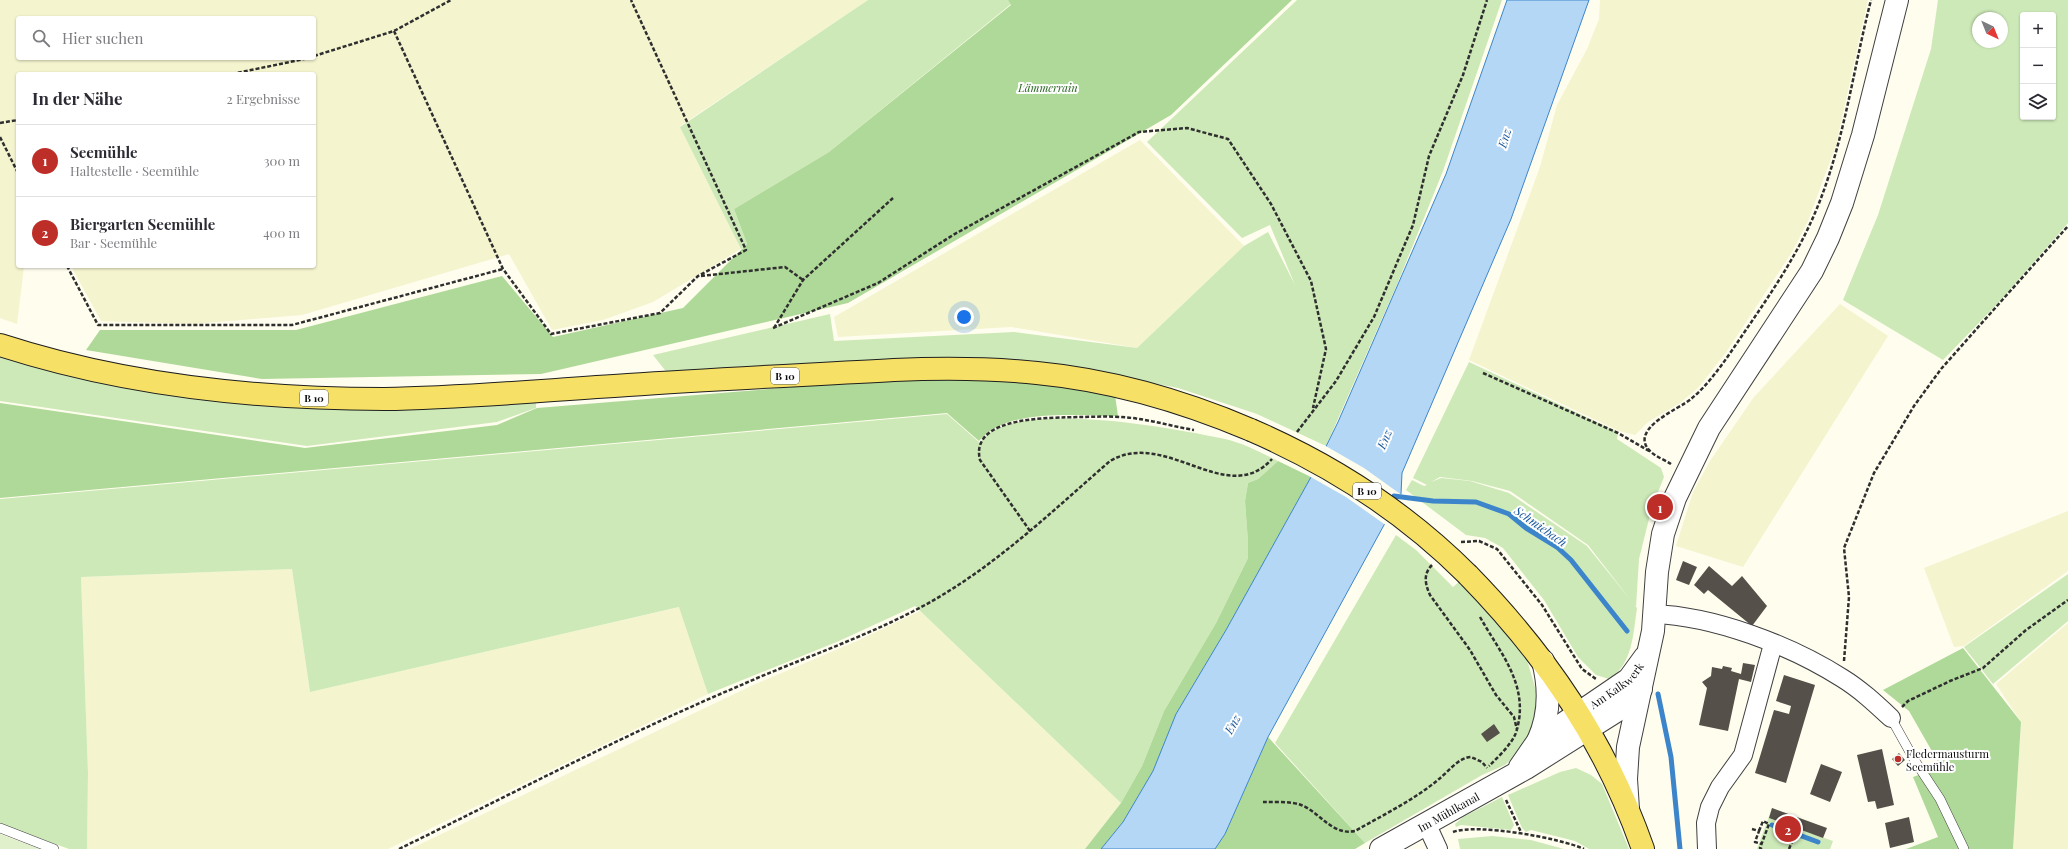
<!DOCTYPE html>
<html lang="de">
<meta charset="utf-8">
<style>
body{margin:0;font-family:"Playfair Display",serif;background:#f2f2f3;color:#2b2b33}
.controls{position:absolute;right:12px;top:12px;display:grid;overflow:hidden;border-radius:4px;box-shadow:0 1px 3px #0004}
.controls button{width:36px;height:36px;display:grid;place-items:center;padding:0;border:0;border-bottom:1px solid #e1e1e2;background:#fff;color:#2b2b33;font:20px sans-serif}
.compass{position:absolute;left:1972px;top:12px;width:36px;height:36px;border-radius:50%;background:#fff;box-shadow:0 1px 3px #0004;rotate:137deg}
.you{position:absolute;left:964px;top:317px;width:14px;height:14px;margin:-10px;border:3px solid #fff;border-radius:50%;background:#1a73e8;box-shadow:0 0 0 6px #1a73e833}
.badge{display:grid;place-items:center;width:26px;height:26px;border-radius:50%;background:#bc2e27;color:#fff;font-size:13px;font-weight:700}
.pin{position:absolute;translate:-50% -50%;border:2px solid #fff;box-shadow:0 1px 4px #0006}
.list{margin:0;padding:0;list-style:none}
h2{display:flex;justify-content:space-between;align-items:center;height:52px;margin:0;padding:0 16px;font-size:17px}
h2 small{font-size:13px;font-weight:400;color:#7c7c81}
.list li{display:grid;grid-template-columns:26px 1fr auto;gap:12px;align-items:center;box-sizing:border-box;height:72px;padding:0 16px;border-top:1px solid #e1e1e2}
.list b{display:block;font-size:15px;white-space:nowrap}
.list p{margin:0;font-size:13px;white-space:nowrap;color:#7c7c81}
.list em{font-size:13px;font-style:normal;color:#7c7c81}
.icon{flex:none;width:22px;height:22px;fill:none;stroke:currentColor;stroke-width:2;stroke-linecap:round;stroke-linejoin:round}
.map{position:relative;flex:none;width:2068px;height:849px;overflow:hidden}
.search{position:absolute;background:#fff;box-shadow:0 1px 3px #0004;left:16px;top:16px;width:300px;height:44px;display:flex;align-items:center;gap:10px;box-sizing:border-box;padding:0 14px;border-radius:4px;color:#7c7c81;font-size:15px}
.panel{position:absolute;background:#fff;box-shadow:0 1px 3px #0004;left:16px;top:72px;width:300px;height:196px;border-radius:4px}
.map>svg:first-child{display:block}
.farmland{fill:#f4f4cf;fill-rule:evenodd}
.green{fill:#cde9b8;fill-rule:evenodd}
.forest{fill:#afd998}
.pitch{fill:#dff0ca}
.water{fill:#b4d7f5;stroke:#3c85cb}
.pier{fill:#fffdee}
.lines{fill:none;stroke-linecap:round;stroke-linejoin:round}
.stream{stroke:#3c85cb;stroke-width:5}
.building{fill:#56504a}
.service-casing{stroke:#404040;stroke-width:10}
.minor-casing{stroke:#404040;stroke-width:20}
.tertiary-casing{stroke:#404040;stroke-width:24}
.primary-casing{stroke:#1e1e1e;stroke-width:24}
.path{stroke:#2f2f2f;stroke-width:2.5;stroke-dasharray:4 2;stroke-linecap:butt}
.service{stroke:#fff;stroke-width:9}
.minor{stroke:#fff;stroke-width:18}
.tertiary{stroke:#fff;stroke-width:22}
.primary{stroke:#f6e066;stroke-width:22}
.primary-bridge-casing{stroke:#1e1e1e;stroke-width:24;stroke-linecap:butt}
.primary-bridge{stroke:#f6e066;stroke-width:22}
.poi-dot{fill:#bc2e27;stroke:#fff;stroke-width:1.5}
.labels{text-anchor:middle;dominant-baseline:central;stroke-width:4;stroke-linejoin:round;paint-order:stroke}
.shield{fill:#fff;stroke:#565656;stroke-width:1}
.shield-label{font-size:10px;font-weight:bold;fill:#0d0d0d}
.park-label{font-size:11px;font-style:italic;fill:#27641e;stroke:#fff}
.street-label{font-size:11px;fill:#0d0d0d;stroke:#fff}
.poi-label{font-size:11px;fill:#0d0d0d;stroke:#fff;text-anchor:start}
.water-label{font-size:12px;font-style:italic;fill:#18579d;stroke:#fff}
</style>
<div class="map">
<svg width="2068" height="849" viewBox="0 0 2068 849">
<rect width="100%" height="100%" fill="#fffdee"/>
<path class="farmland" d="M0,0H868L680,126L741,249L653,302L603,320L552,330L509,254L302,315L192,324L101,321L71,266H314V74H18V266H24L17,324L0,318ZM18,18H314V58H18Z
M1600,0H1868L1836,145L1808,221L1792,252L1727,351L1699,387L1680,403L1648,422L1635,435L1619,431L1469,360L1540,167L1557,105L1587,49L1599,19Z
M1140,140L1244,246L1137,348L1011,327L838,337L834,317Z
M1840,304L1888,336L1743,567L1676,546L1693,492L1710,461L1754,397Z
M2068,511V571L1964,646L1954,647L1924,568Z
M292,569L310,692L680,607L708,694L388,849H87L88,773L81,577Z
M920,611L1121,803L1085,849H410L751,686L857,641Z
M2068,623V849H2013L2021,722L1996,684Z"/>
<path class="green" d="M868,0H1008L1011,4L829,152L734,209L747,244L741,249L680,127Z
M1297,0H1502L1443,171L1396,287L1326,446L1257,414L1178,388L1030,360L834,363L668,374L653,355L830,314L834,341L1014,332L1137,348L1244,246L1268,232L1295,285L1270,225L1242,238L1147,142Z
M1938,0H2068V223L2000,301L1943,360L1843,300L1878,215L1931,49ZM2023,15H2053V117H2023ZM1978,18H2002V42H1978Z
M0,355C176,413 354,416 536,403V408L497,422L307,446L0,401Z
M1469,362L1618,432L1617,439L1661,468L1664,477L1652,507L1639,559L1636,607L1588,545L1510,491L1472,481L1440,477L1431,482L1441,478L1470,481L1509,493L1587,546L1637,608C1633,634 1633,664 1609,679L1596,675L1578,657L1544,600L1503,548L1485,538L1466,535L1406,490L1412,480L1424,486L1427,485L1413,478Z
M947,414L980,443C1008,396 1179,429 1225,439C1243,443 1262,453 1278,461L1258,479L1248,483L1245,501L1248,542V558L1216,623L1164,711L1142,766L1121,803L915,606L839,641L708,694L679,607L310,692L292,569L81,577L88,773L87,849H69L1,824L0,825V499Z
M1396,535L1416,550L1453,587L1460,581L1520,649L1527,660L1537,694L1535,720L1530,734L1517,754L1505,765L1482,775L1365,843L1275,743Z
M2068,574V621L1993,684L1964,647Z
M1576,768L1591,775L1602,784L1629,849H1589L1575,841L1531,830L1526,832L1522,828L1508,795L1560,772Z
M1502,797L1514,825L1511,830L1461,825L1456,827L1455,824L1463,817Z
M1772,808L1813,823L1810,833L1833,841L1830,849H1757Z
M1492,836L1531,840L1564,849H1460L1458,839Z"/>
<path class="forest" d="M1008,0H1292L1171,115L848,303L541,374L262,379L86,350L100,330H296L502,276L553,337L683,308L747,244L734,209L829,152L1011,5Z
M973,379C1022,381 1068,386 1115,395L1118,416C1079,416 1007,407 979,441L947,413L0,498V403L305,448L497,425L537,408L843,383Z
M1278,461L1311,477L1226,630L1176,714L1153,771L1123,822L1101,849H1085L1121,803L1142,766L1164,711L1216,623L1248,558V542L1245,501L1248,483L1258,479Z
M1963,648L2021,722L2013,849H1906L1938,837L1913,777L1941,767L1909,711L1883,690Z
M1268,737L1365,843L1355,849H1215L1225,834Z"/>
<path class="pitch" d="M0,834L40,849H0Z"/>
<path class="water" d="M1507,0H1589L1511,219L1402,473L1401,494L1268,737L1225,834L1215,849H1101L1123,822L1153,771L1176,714L1226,630L1311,477L1338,422L1446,174Z"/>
<path class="pier" d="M1324,445L1364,468L1403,496L1387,526L1346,497L1309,476Z"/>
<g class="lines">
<path class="stream" d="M1394,496L1433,501L1476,502L1509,514L1526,528L1557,547L1571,560L1627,631
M1658,694L1671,757L1680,849
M1772,825L1818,842"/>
</g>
<path class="building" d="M1683,561L1697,567L1689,585L1676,580Z
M1709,566L1732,586L1742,576L1767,606L1752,626L1708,590L1704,594L1694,585Z
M1743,663L1755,665L1751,682L1739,679L1728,731L1699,725L1707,688L1702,682L1711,676L1712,667L1722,669L1723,666L1732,668L1731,671L1741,674Z
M1784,675L1815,685L1786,783L1755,773L1774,710L1789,714L1791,706L1776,701Z
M1494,724L1500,733L1487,742L1481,734Z
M1882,749L1894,805L1877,809L1875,801L1868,802L1857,755Z
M1899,753L1905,760L1898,766L1892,759Z
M1821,764L1842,772L1830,802L1810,794Z
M1772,808L1827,828L1823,838L1769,818Z
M1909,817L1914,842L1890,848L1885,823Z"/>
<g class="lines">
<defs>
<path id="service" d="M1891,718L1915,761L1940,799L1964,849
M0,828L54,849"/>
<path id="minor" d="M1653,614C1714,616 1790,645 1842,678C1860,689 1875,703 1891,718
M1426,823L1438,849
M1707,849L1706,823L1710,807L1720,787L1743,755L1773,644"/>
<g id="tertiary">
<path d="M1538,741C1550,715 1550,688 1543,661"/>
<path id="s1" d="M1520,767L1538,741L1629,679L1645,657"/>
<path d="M1628,809L1626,779L1628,747L1653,631L1657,572L1663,534L1675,498L1709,428L1812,271L1828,238L1842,203L1863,135L1897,0"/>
<path id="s2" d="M1381,849L1526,768L1621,708L1636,696L1641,689"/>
</g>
<path id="primary" d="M0,345C123,385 255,399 384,399C465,398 546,390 628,385C716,379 805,375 894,370C942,368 989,368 1037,373C1110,380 1183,401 1251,430
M1468,575C1547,656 1605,741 1643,849"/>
</defs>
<use href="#service" class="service-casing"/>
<use href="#minor" class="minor-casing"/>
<use href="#tertiary" class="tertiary-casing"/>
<use href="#primary" class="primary-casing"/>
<path class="path" d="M394,31L503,269L551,334L660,313L698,276L746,250L631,0
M314,56L394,31L451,0
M232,74L309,58
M0,123L18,120
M0,137L18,173
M67,266L98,325H292L503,269
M701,276L785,267L803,280
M773,328L878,283L953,235L1139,132L1187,128L1228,139L1271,204L1311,281L1326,349L1313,408
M774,328L803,280L893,198
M1483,373L1618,433L1649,451
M1297,432L1336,381L1374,317L1413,225L1429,156L1463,75L1487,0
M1671,464C1665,460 1656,457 1650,451C1628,429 1679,409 1691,399C1708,385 1722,365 1735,346C1762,306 1791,266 1811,222C1843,152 1852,74 1871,0
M1030,531L980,460C969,415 1053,418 1080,417C1093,417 1106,416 1120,417C1145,418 1170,426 1194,430
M1461,542L1479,541L1497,549L1542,605L1582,669L1596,679
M1432,565C1423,574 1425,584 1430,595L1470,650L1496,695L1514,717L1517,730
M1480,617C1499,651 1525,680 1519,720C1518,725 1517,731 1515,735C1509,747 1498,757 1489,766
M1844,661L1849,597L1844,548L1874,473L1914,406L1941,369L2068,226
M1902,707L1908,701L1950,681L1983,668L2026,630L2068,600
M1506,800L1521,832
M1263,802C1275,802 1290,801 1301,805C1320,812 1332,836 1355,831C1383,815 1414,800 1439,779C1448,772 1459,757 1471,757L1482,762L1487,768
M1752,829L1759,831L1755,842L1762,844
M1759,831L1763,821L1769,824L1760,848L1762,849
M1453,832C1477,823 1560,838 1584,849
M399,849C512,794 623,735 739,686C806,656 882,632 944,594C1005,557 1057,507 1110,461C1166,428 1227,509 1272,459
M1789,849L1796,832"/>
<use href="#service" class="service"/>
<use href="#minor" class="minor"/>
<use href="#tertiary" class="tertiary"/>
<use href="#primary" class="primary"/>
<defs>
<path id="primary-bridge" d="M1251,430C1332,465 1405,512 1468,575"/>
</defs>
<use href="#primary-bridge" class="primary-bridge-casing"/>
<use href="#primary-bridge" class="primary-bridge"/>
</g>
<circle class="poi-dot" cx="1898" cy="759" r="4"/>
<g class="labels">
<g class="shield">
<rect x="771" y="368" width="28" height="16" rx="3"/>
<rect x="300" y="390" width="28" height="16" rx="3"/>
<rect x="1353" y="483" width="28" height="16" rx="3"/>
</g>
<g class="shield-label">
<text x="785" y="376">B 10</text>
<text x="314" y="398">B 10</text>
<text x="1367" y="491">B 10</text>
</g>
<g class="park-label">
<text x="1048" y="87">Lämmerrain</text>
</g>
<g class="street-label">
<text stroke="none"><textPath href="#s1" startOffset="128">Am Kalkwerk</textPath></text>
<text stroke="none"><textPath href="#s2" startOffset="77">Im Mühlkanal</textPath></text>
</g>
<g class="poi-label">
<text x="1906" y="753">Fledermausturm<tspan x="1906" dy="13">Seemühle</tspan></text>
</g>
<g class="water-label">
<text transform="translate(1504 138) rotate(-73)">Enz</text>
<text transform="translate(1384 439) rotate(-67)">Enz</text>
<text transform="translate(1541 526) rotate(35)">Schmiebach</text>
<text transform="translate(1232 724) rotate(-61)">Enz</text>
</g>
</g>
</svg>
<div class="controls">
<button>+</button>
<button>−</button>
<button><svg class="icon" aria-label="layers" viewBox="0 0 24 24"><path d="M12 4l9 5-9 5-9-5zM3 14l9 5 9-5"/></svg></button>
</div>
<svg class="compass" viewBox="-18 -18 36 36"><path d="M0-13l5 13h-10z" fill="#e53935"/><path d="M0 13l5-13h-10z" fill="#7c7c81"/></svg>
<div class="you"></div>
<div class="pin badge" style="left:1660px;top:507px">1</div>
<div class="pin badge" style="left:1788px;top:829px">2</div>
<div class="search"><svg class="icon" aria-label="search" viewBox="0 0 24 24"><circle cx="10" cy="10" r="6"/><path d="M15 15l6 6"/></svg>Hier suchen</div>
<section class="panel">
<h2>In der Nähe<small>2 Ergebnisse</small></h2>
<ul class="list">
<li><span class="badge">1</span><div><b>Seemühle</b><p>Haltestelle · Seemühle</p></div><em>300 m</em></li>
<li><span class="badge">2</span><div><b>Biergarten Seemühle</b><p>Bar · Seemühle</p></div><em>400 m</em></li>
</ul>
</section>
</div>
